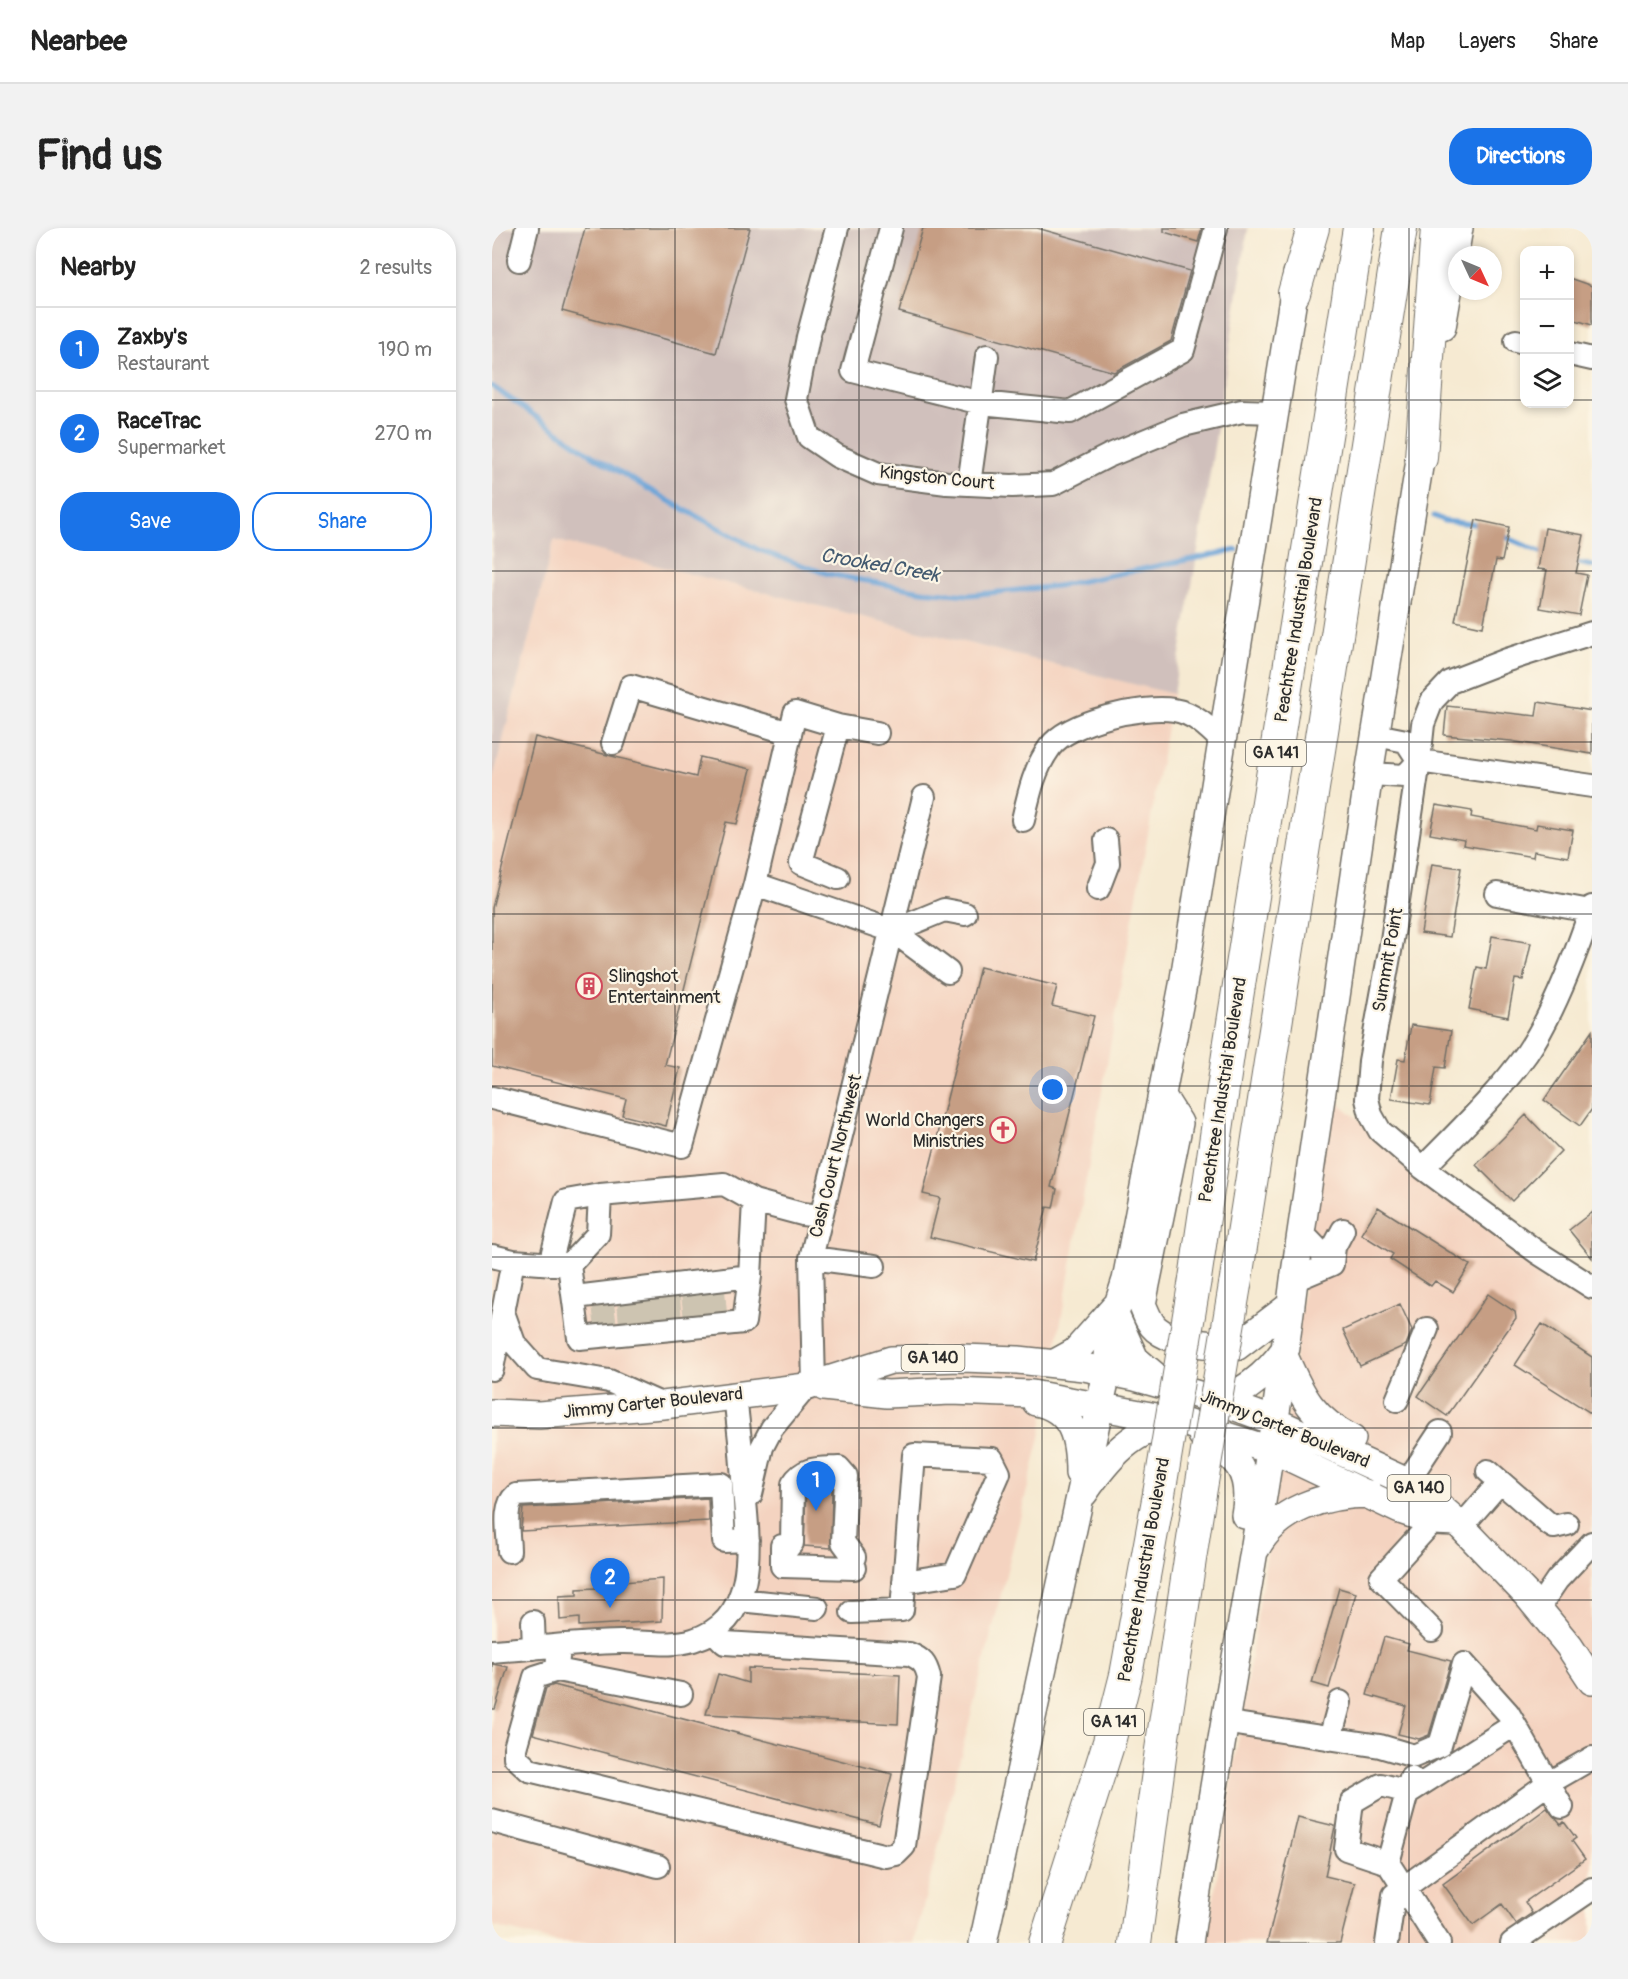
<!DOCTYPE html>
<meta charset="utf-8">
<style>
body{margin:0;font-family:Pangolin,sans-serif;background:#f2f2f2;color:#222}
.controls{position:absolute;right:18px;top:18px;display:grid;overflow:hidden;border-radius:12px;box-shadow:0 3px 9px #0003}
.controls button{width:54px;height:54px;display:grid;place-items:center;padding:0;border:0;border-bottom:2px solid #e0e0e0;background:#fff;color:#222;font:30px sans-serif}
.compass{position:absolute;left:956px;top:18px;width:54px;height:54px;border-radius:50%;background:#fff;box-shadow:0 3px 9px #0003;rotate:134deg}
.you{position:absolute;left:561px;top:862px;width:21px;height:21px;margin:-15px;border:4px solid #fff;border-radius:50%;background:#1a73e8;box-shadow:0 0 0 9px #1a73e833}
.badge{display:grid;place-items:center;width:39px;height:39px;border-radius:50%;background:#1a73e8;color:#fff;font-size:20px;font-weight:700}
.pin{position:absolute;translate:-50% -50px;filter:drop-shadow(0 2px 3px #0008)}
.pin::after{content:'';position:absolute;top:32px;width:21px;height:18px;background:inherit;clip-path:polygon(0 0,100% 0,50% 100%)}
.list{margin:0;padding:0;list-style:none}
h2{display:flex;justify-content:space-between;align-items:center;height:78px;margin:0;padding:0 24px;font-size:26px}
h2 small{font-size:20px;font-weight:400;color:#767676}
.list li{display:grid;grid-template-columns:39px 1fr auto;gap:18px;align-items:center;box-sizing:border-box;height:84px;padding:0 24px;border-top:2px solid #e0e0e0}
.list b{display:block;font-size:22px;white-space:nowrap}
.list p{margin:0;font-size:20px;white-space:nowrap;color:#767676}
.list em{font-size:20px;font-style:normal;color:#767676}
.actions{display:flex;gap:12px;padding:18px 24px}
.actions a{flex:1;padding:14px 0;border:2px solid #1a73e8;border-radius:24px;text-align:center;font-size:21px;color:#1a73e8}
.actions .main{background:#1a73e8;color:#fff}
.icon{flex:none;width:33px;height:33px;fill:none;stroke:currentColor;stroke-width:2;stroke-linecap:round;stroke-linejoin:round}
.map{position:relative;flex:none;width:1100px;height:1715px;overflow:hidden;border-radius:24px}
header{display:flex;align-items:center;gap:36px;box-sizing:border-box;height:84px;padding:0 30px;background:#fff;border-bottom:2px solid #e0e0e0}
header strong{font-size:28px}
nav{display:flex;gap:33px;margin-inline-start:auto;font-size:21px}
.intro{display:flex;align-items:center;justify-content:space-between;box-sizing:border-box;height:144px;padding:0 36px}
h1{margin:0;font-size:42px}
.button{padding:15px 27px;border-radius:24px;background:#1a73e8;color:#fff;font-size:21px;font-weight:700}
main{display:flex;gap:36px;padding:0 36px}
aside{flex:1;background:#fff;border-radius:24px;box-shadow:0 3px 9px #0003}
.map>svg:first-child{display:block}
.built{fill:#f4d3c0}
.industrial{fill:#d0c0bc}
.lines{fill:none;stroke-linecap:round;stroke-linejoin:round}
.stream{stroke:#68a1d7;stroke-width:5}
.building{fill:#c69e84}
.minor-tunnel{stroke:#cdc4b1;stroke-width:22;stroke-dasharray:22 11;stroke-linecap:butt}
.minor-casing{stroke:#726e65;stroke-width:26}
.major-casing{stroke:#726e65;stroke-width:30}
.highway-casing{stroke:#726e65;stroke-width:34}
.minor{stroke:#fff;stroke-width:22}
.major{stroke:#fff;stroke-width:27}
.highway{stroke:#fff;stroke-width:32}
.highway-bridge-casing{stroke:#726e65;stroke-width:34;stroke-linecap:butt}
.highway-bridge{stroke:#fff;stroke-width:32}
.grid{fill:none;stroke:#2b2b2b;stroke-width:1.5;stroke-opacity:0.55}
.labels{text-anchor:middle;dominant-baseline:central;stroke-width:4.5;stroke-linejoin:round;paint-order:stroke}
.shield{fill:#fcf5e5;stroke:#6a6863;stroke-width:1.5}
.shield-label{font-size:16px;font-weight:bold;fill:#2b2b2b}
.street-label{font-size:18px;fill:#2b2b2b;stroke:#fcf5e5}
.poi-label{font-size:18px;fill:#2b2b2b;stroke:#fcf5e5;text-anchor:start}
.water-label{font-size:20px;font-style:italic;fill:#435a70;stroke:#fcf5e5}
</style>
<header>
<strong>Nearbee</strong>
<nav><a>Map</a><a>Layers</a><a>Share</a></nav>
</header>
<div class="intro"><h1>Find us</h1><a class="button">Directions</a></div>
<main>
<aside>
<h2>Nearby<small>2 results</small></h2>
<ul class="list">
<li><span class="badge">1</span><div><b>Zaxby's</b><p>Restaurant</p></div><em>190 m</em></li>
<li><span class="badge">2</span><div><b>RaceTrac</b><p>Supermarket</p></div><em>270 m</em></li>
</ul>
<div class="actions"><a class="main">Save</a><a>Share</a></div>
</aside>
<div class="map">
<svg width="1100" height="1715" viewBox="0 0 1100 1715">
<rect width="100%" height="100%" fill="#fcf5e5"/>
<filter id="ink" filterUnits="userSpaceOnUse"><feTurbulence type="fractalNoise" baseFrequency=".0167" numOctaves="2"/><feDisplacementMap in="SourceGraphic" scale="12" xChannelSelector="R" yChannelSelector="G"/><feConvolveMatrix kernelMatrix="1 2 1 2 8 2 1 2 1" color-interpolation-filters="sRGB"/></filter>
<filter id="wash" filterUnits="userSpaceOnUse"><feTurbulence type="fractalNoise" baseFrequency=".008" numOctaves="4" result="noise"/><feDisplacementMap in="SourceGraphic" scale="24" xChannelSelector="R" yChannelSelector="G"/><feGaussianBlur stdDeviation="1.35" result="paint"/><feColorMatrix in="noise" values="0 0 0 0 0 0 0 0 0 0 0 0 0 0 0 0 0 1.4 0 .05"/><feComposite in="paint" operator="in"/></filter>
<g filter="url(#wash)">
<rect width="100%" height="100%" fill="#f6ead2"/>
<path class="built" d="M62,312L681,466L548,1210L422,1715H68L0,1698V554Z
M834,865L1100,1079V1715H715L798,1175Z"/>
<path class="industrial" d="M0,0H756L706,322L681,466L62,312L0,554Z"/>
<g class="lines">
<path class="stream" d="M0,158L101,228L175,272L267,322L336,346L430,363L477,367L565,358L745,322
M942,288L952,293L990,297
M1009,307L1055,327
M1081,334L1100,338"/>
</g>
<g id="blocks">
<path class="building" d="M93,0H258L224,125L70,83Z
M431,0H545L698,43L679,113L622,144L407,84Z
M672,0H710L706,14L672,4Z
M1077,50L1100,58V97L1077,90Z
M984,292L1017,299L1010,333L1004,332L991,399L963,393Z
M1053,300L1092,307L1084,345L1095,347L1087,387L1048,380L1055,342L1046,341Z
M1046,474L1100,483V526L1019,513L952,507L955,478L1044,488Z
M43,509L204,549L208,529L259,541L245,596L234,594L173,837L188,840L174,898L130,887L134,871L0,838V680Z
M944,577L980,583L979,589L1044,601L1045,596L1081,602L1076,629L1042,623L1041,629L971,617L972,612L938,606Z
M940,636L969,640L958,709L929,705Z
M1000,708L1039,715L1031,752L1023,751L1016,789L977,781L985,739L994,741Z
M488,739L565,758L560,778L602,788L559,959L565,961L561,980L555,979L541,1034L438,1009L448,970L431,966Z
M919,797L959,803L953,840L944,839L938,877L899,871L906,831L913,832Z
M1100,803V881L1088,898L1052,872Z
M1034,887L1069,923L1020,973L984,937Z
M886,979L978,1037L961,1064L943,1053L939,1058L898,1031L901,1026L869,1006Z
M1100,984V1030L1077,1002Z
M996,1066L1023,1084L1024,1090L955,1188L926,1168Z
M908,1076L920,1102L914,1117L868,1138L851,1102Z
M1050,1096L1100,1129V1186L1023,1137Z
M340,1254L339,1320L312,1318L314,1261L325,1259V1255Z
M216,1270L217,1293L29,1303L31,1280Z
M129,1344L130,1354L171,1351L170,1393L87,1398V1390L68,1392L67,1368L85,1367V1361L104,1360L103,1346Z
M847,1360L864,1365L837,1460L820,1455Z
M892,1409L917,1416L915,1422L959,1433L937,1507L927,1511L906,1506L914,1478L875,1467Z
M0,1436L16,1439L3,1481H0Z
M256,1440L408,1447L406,1496L214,1486L226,1446L256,1455Z
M62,1457L400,1546L387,1597L41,1506L54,1460Z
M1055,1580L1069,1597L1072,1594L1084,1610L1080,1613L1093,1631L1033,1674L1040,1685L1024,1696L1010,1676L981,1697L951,1656Z
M806,1589L843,1598L833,1648L863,1655L848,1715H775Z"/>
</g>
</g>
<g filter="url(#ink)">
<use href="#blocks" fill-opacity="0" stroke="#726e65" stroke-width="1.5"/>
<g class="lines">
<path class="minor-tunnel" d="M222,1063L224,1086
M200,1066L203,1091
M177,1070L179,1093
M136,1072L138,1097
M156,1072L159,1094
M111,1076L114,1100"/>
<defs>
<path id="minor" d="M345,0L316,109L304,171L317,209L345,228L386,246L455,255L520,258L561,256L616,228L691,197L750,183L784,184
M399,0L361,143L489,175L578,184L691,122L724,0
M27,32L35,0
M1024,113L1032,115
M1078,126L1100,131
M477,256L495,128
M1100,405L1015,432L958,454L940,473L931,496L927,533L900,712L878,833L875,871L879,887L888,903L931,940L1045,1024L1100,1059
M884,507L914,513L927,533
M121,515L139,458L298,505
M927,533L1100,558
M877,546L913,548L927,533
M531,592C537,566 542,541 558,519C577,493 651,477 682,482C702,485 717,500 731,514
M346,650L309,635L346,498
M263,656L401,703L456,744
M606,661L616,635L614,612
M1005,666L1098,683
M401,703L452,682L473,686
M0,870L190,918L263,656L303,485L346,498L385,505
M931,940C967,903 1005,867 1035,825C1061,787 1085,723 1100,679
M809,1004L840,1036
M0,1028L21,1033L77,1037L87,1110L252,1094L258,1048L262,973L310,986L329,988
M319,1030L382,1038
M58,1036L74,973L108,967
M840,1036L842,1019L851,1002
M77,1037L106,1006L108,967L232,956L262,973
M802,1052L840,1036
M83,1069L258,1048
M12,1087L22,1115L45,1141L117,1153L171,1177
M0,1141L21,1033
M322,1157L319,1030L432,569
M905,1172L935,1101
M923,1242L948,1204
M996,1243L1057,1296L1062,1299L1075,1296
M259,1266L270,1219L280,1200L314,1159
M969,1299L1008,1254
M290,1318V1338L362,1340
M17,1323C17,1306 10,1279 24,1267L229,1256L232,1313L256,1312
M290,1327L300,1315L301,1256C312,1238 328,1241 347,1240L354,1248L351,1314L362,1329
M247,1372L325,1380
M1046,1380L1065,1352L1100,1315
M360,1384L410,1382L422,1227L500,1231L507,1245L463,1346L412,1354
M41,1394L42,1420
M940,1402L889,1350L941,1293
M0,1423C43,1420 85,1415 128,1414C151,1413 178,1419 201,1412C267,1393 257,1316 252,1263C250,1231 247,1199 243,1167
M66,1429L65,1442L189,1466
M972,1436L1016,1485L1070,1579
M65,1442L43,1449L23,1520V1529L37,1542L394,1628L404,1626L412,1618L437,1449C434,1436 430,1431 417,1426L233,1415L221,1403
M731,1494L888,1518L922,1528L948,1517L972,1436
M838,1511L848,1474
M919,1550L896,1635L947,1715
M0,1593L166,1638
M896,1635L854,1621L860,1574L889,1557L917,1564L1022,1497
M895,1715L902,1667L1055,1556L1100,1530
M1020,1715L1100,1661"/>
<path id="major" d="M950,99L967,0
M670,868L687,895L650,1076C654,1085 657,1095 664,1101C683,1117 721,1116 744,1119L799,1077
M624,1089L643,1131L669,1153
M793,1130C810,1169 821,1191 860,1211
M563,1135L583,1124L623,1079
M332,1159L395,1166L459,1163L540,1166L691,1194L790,1226L908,1282L941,1293L965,1294
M544,1174C582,1181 587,1212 587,1245
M718,1176C750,1167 775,1147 794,1120
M0,1185L47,1187L171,1177L314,1159L399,1132L470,1130L526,1132L592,1139L643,1149L728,1173L782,1193L924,1258L965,1294L1035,1367L1077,1418L1100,1453
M710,1207C745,1230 761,1243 753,1287
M592,1265C613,1234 644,1195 685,1197
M763,1322C785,1280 833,1266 878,1266
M491,1715L614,1149L619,1098L634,1052L691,757L805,46
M697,1715C730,1494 775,1274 802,1052L877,546L932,208"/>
<path id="highway" d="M802,65L821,0
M929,230L945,0
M703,1051L737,820L867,0
M743,1057L909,0
M553,1715L617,1514L634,1447L667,1266
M643,1715L669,1522L707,1272"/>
</defs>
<use href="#minor" class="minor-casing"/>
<use href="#major" class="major-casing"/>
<use href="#highway" class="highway-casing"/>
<use href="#minor" class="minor"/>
<use href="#major" class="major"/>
<use href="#highway" class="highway"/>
<defs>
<path id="highway-bridge" d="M667,1266L703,1051
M707,1272L743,1057"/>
</defs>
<use href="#highway-bridge" class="highway-bridge-casing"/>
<use href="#highway-bridge" class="highway-bridge"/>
</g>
</g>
<path class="grid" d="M183,0V1715M367,0V1715M550,0V1715M733,0V1715M917,0V1715M0,172H1032M1078,172H1100M0,343H1100M0,514H1100M0,686H1100M0,858H1100M0,1029H1100M0,1200H1100M0,1372H1100M0,1544H1100"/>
<defs>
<symbol id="building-ring" viewBox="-11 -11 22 22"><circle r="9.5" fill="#fcf5e5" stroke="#d1495b" stroke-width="1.5"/><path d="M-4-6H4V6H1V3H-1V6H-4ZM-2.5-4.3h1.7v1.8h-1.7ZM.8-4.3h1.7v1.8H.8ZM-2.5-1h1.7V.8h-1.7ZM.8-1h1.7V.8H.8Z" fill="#d1495b"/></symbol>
<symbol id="church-ring" viewBox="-11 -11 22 22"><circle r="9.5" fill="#fcf5e5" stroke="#d1495b" stroke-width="1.5"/><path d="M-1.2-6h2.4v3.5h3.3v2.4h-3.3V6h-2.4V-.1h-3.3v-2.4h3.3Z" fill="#d1495b"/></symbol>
</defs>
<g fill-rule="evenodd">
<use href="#building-ring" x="82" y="743" width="30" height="30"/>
<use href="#church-ring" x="496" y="887" width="30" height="30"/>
</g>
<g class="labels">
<g class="shield">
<rect x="754" y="512" width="60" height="26" rx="4.5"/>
<rect x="409.5" y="1117" width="63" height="26" rx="4.5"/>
<rect x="895.5" y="1247" width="63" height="26" rx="4.5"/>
<rect x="592" y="1481" width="60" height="26" rx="4.5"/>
</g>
<g class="shield-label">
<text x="784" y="525">GA 141</text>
<text x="441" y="1130">GA 140</text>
<text x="927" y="1260">GA 140</text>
<text x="622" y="1494">GA 141</text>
</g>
<g class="street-label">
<text transform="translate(445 250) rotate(6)">Kingston Court</text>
<text transform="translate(807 382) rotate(-81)">Peachtree Industrial Boulevard</text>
<text transform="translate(896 732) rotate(-80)">Summit Point</text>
<text transform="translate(731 862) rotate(-81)">Peachtree Industrial Boulevard</text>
<text transform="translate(344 928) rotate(-76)">Cash Court Northwest</text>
<text transform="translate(161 1175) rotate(-6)">Jimmy Carter Boulevard</text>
<text transform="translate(793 1201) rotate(22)">Jimmy Carter Boulevard</text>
<text transform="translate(652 1342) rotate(-80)">Peachtree Industrial Boulevard</text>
</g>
<g class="poi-label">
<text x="116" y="748">Slingshot<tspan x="116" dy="21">Entertainment</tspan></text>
<text x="492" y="892" text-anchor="end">World Changers<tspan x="492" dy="21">Ministries</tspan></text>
</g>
<g class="water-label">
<text transform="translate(388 337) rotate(10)">Crooked Creek</text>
</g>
</g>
</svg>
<div class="controls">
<button>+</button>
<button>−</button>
<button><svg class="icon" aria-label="layers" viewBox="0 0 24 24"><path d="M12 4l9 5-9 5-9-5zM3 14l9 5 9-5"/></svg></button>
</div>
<svg class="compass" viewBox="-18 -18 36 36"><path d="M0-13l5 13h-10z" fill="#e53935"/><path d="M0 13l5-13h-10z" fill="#767676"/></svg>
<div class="you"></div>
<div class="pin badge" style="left:324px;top:1283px">1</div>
<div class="pin badge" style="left:118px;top:1380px">2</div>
</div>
</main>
